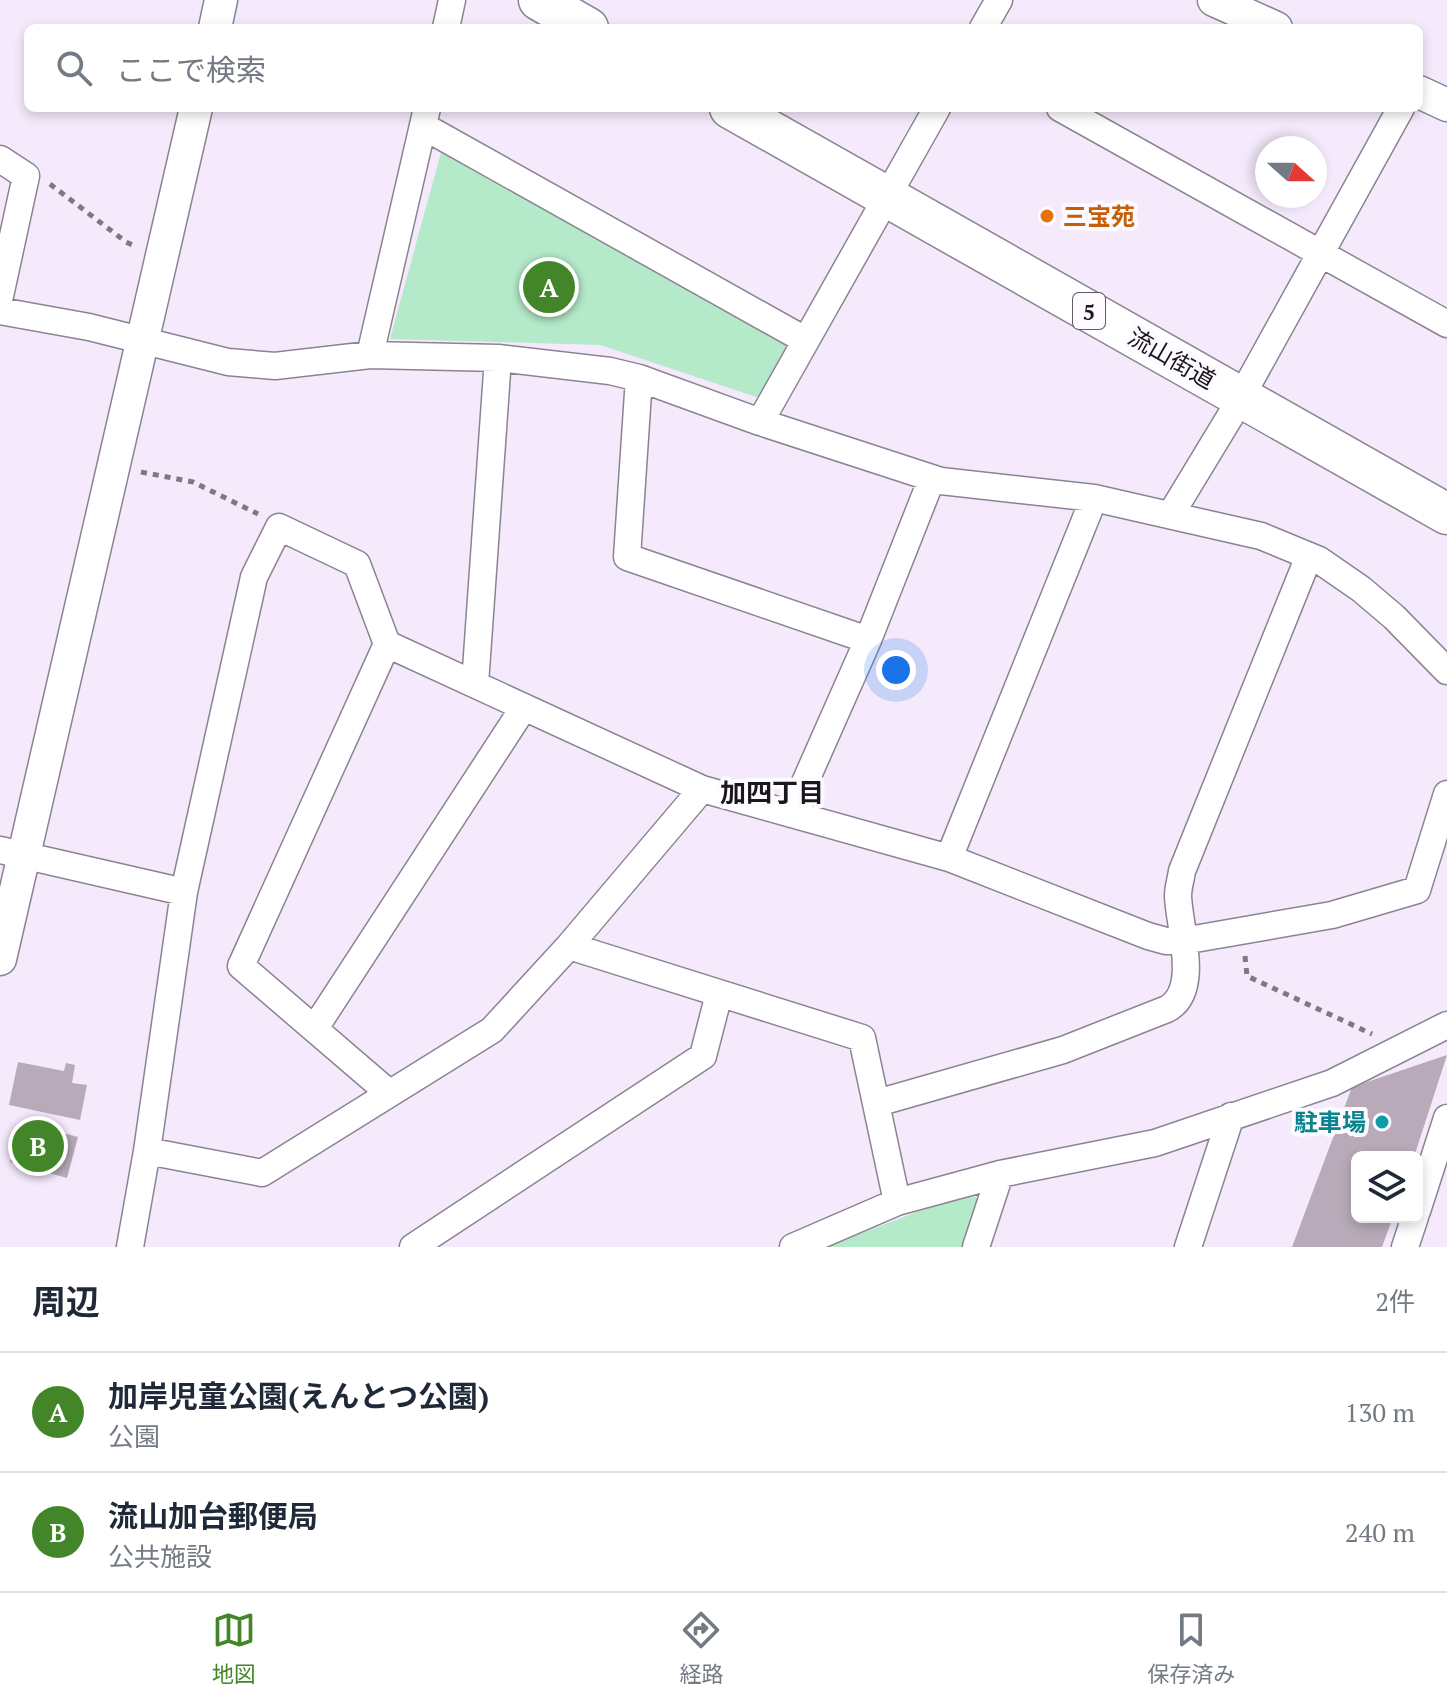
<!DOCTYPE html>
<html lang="ja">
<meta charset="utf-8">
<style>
body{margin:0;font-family:"PT Serif","Noto Sans JP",serif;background:#f6f6f7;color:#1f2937}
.controls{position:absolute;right:24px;bottom:24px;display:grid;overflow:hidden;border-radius:12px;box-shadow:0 4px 12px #0003}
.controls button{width:72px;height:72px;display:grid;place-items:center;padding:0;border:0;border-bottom:2px solid #e0e1e3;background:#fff;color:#1f2937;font:40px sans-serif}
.compass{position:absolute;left:1255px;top:136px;width:72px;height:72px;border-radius:50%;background:#fff;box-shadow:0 4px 12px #0003;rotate:111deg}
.you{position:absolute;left:896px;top:670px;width:28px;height:28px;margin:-20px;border:6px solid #fff;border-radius:50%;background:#1a73e8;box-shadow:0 0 0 12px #1a73e833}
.badge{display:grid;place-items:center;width:52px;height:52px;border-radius:50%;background:#438629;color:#fff;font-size:26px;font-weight:700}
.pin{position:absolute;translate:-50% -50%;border:4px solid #fff;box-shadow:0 2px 8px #0006}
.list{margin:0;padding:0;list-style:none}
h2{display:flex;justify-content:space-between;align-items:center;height:104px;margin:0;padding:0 32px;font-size:34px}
h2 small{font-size:26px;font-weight:400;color:#747a83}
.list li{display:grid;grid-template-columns:52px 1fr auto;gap:24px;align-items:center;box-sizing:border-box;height:120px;padding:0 32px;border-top:2px solid #e0e1e3}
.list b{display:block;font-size:30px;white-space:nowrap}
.list p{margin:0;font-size:26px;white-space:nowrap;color:#747a83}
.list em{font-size:26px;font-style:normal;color:#747a83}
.icon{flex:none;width:44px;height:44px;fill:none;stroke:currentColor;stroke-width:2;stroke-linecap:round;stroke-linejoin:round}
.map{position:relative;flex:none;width:1447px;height:1247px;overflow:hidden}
.search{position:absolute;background:#fff;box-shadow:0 4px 12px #0003;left:24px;right:24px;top:24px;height:88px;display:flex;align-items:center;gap:20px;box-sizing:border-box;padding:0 28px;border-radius:12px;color:#747a83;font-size:30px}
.sheet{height:344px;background:#fff}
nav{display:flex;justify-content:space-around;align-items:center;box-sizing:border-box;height:112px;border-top:2px solid #e0e1e3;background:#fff;font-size:22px;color:#747a83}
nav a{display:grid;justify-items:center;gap:4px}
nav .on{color:#438629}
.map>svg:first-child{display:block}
.green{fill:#b4eac9}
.building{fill:#b8aab8}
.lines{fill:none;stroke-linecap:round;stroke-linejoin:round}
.minor-casing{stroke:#8b8393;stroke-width:29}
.tertiary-casing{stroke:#8b8393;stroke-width:35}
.primary-casing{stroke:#8b8393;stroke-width:43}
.path{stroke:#7e7883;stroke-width:5;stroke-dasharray:6 6;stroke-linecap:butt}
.minor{stroke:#fff;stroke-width:26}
.tertiary{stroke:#fff;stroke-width:32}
.primary{stroke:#fff;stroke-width:40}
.food-dot{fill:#e8710a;stroke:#fdfbff;stroke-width:3}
.culture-dot{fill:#0f9aa8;stroke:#fdfbff;stroke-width:3}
.labels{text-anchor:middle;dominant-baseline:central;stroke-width:8;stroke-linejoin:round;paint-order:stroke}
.shield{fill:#fdfbff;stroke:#5e5b61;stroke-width:2}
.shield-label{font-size:22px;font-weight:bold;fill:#1a171d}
.food-label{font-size:24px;font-weight:bold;fill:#c56008;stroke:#fdfbff;text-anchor:start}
.street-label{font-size:24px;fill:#1a171d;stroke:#fdfbff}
.culture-label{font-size:24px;font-weight:bold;fill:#0d838f;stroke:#fdfbff;text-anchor:end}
.neighbourhood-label{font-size:26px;font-weight:bold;fill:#1a171d;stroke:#fdfbff}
</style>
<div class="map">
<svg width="1447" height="1247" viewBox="0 0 1447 1247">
<rect width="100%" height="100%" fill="#f4eafc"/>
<path class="green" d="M443,145L791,340L759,398L600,345L390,339Z
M970,1192L982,1203L967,1247H824Z"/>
<path class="building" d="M1447,1055L1414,1157H1357V1217H1393L1382,1247H1292L1352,1087Z
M18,1062L64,1071L66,1063L75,1065L72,1083L87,1085L80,1120L9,1105Z
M22,1122L78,1137L67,1178L10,1162Z"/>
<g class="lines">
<defs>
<path id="minor" d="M446,28L452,0
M983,28L999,0
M1060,108L1447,324
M423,126L805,340
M0,159L26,176L0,296
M0,311L89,327L228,362L275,366L370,355L498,358L610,371L639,378L760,422L941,481L1094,498L1261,536L1319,560L1361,589L1394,617L1447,671
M370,355L427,108
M639,378L627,557L868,640
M760,422L937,108
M1171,514L1231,415L1401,108
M387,644L702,789L949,858L1148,936L1166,941H1183L1332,915L1417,890L1447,794
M475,684L498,358
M791,814L868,640L932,478
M0,850L184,892
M949,858L1094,498
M569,946L862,1038L897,1202
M315,1028L524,707
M877,1103L1063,1050L1167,1009C1201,991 1179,927 1178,896C1178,887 1181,879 1182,871L1309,556
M147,1151L262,1173L492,1030L569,946L702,789
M1417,1211L1447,1118
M130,1247L147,1151L184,892L254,577L279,527L357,564L387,644L241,966L389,1093
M413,1247L703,1056L719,994
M793,1247L897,1202L1000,1174L1155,1143L1332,1083L1447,1025
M976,1247L1000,1174
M1188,1247L1231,1116
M1405,1247L1415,1217"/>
<path id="tertiary" d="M1214,0L1276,28
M215,28L221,0
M1419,92L1447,105
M0,959L196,108"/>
<path id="primary" d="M539,0L588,28
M730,108L1447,514"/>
</defs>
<use href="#minor" class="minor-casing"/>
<use href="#tertiary" class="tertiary-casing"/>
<use href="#primary" class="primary-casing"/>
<path class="path" d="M50,184L126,242L135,246
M141,472L193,482L258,514
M1245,956L1247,976L1372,1034"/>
<use href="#minor" class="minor"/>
<use href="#tertiary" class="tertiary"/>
<use href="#primary" class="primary"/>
</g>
<circle class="food-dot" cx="1047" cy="216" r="8"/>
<circle class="culture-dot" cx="1382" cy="1122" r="8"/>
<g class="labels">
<rect class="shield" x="1073" y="293" width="32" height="36" rx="6"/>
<g class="shield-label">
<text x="1089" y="311">5</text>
</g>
<g class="food-label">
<text x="1063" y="216">三宝苑</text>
</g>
<g class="street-label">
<text transform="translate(1172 358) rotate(30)">流山街道</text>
</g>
<g class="culture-label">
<text x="1366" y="1122">駐車場</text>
</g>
<g class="neighbourhood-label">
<text x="772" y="792">加四丁目</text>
</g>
</g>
</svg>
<div class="controls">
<button><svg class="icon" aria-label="layers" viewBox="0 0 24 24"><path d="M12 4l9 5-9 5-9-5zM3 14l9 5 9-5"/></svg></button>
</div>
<svg class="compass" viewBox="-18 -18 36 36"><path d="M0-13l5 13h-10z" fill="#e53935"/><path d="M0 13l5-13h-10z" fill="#747a83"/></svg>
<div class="you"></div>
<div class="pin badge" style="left:549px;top:287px">A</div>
<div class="pin badge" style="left:38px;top:1146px">B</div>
<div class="search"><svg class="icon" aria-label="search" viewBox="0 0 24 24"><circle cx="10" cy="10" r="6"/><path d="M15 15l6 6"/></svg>ここで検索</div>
</div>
<section class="sheet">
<h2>周辺<small>2件</small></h2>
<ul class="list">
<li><span class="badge">A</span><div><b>加岸児童公園(えんとつ公園)</b><p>公園</p></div><em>130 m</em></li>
<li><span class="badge">B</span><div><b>流山加台郵便局</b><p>公共施設</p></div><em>240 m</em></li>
</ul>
</section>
<nav>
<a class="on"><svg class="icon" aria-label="map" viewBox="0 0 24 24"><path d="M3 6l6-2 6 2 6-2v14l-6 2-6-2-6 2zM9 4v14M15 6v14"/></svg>地図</a>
<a><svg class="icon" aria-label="directions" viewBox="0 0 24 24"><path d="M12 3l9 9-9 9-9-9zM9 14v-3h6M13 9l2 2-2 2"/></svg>経路</a>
<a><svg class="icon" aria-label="saved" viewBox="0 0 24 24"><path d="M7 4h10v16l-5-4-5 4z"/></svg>保存済み</a>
</nav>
